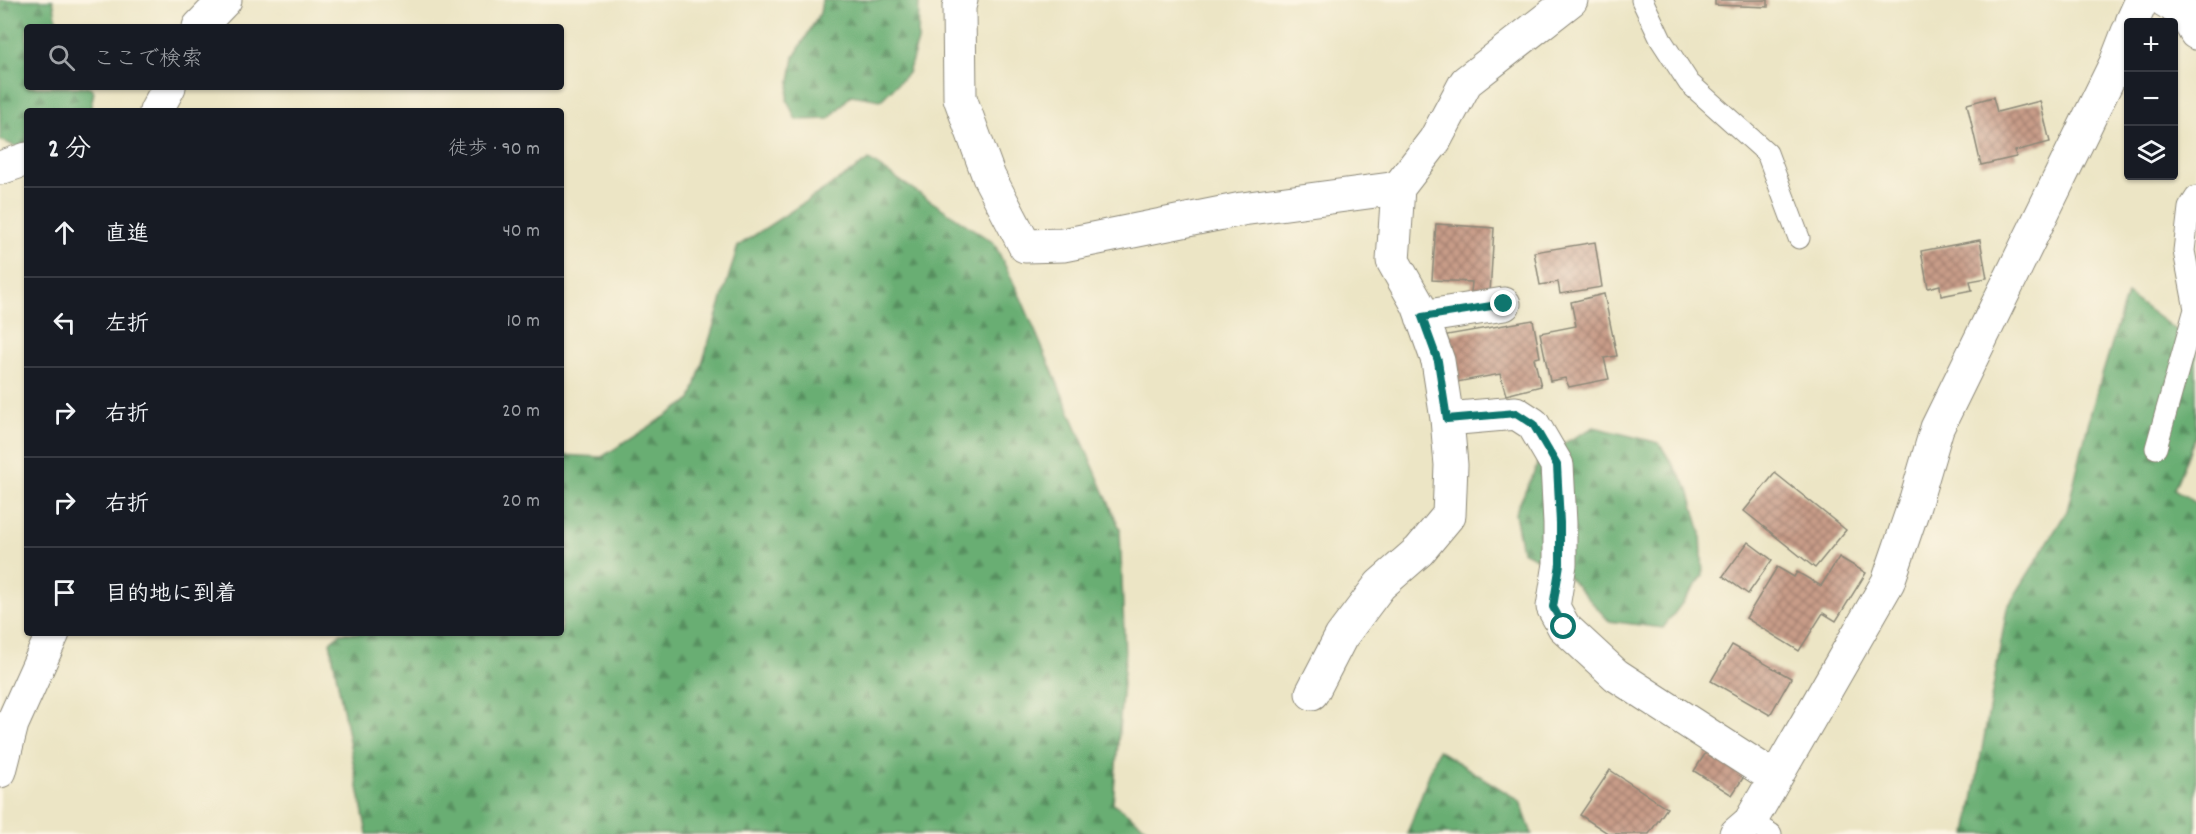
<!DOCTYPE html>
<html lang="ja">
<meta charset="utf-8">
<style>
body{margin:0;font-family:Dekko,"Klee One",sans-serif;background:#20242c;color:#f1f3f6}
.controls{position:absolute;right:18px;top:18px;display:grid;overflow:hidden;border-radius:6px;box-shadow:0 2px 4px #0004}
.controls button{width:54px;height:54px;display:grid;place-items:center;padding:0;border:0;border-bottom:2px solid #363941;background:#171b24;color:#f1f3f6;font:30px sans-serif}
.stop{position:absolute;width:18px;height:18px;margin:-14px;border:4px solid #0f766e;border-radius:50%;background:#fff}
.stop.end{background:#0f766e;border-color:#fff;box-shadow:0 2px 6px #0008}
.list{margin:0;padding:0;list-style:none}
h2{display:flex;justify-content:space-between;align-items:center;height:78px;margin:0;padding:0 24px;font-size:26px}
h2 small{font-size:20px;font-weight:400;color:#9ea1a6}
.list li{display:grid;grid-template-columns:39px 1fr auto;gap:18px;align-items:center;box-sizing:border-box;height:90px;padding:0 24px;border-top:2px solid #363941}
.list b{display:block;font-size:22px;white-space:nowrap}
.list em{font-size:20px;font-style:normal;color:#9ea1a6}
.icon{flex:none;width:33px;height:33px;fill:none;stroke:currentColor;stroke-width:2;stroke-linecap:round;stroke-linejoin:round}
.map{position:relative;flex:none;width:2196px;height:834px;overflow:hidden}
.search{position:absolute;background:#171b24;box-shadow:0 2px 4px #0004;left:24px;top:24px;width:540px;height:66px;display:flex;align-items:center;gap:15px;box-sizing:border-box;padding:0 21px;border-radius:6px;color:#9ea1a6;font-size:22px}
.panel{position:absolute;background:#171b24;box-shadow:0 2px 4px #0004;left:24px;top:108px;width:540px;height:528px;border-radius:6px}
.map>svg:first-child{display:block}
.forest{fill:url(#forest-firs);stroke:#4a6c4f;stroke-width:1.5}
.building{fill:url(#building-cross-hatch)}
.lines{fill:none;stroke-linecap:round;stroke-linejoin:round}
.service-casing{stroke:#8c8878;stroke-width:23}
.minor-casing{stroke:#8c8878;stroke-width:35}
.service{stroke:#fff;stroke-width:21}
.minor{stroke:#fff;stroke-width:33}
.route{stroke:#0f766e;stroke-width:8}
</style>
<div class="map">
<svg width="2196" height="834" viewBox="0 0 2196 834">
<defs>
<pattern id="forest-firs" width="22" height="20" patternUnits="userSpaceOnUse" patternTransform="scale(1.5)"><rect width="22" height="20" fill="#69ae73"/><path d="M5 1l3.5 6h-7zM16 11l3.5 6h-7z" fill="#578e5f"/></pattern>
<pattern id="building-cross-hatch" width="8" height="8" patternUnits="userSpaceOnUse" patternTransform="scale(1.5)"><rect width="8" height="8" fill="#c89c88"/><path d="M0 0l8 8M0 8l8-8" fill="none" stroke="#a37f6f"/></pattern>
</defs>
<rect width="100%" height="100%" fill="#fcf5e5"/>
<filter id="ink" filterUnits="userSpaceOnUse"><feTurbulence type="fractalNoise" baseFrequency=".0167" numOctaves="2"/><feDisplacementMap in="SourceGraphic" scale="12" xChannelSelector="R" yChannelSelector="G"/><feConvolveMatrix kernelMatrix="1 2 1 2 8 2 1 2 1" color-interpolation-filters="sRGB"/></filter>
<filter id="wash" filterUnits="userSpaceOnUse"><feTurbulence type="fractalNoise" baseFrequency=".008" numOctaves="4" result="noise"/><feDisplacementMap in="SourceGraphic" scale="24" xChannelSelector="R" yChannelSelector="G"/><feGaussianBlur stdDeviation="1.35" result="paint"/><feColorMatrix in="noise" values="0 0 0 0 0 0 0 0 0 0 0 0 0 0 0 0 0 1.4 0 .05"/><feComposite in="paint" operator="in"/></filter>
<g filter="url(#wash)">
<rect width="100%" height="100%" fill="#ece5c5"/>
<path class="forest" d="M0,0H53L58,27H27V87H90L94,92L90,111H27V151L0,140Z
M822,0H919L918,41L908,73L881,100L851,95L829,119L796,120L787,100L794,57L820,13Z
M869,160L994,243L1021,298L1120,529L1125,658L1113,803L1155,834H367L330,642L341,633H561V455L602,457L691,400L738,246Z
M2127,294L2196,345V435L2174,489L2196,503V834H1967L2007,608L2067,511L2092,408Z
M1594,427L1659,443L1689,490L1701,533L1703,576L1663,628L1609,621L1563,571L1522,551L1515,513L1542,455Z
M1438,750L1520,801L1532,834H1407Z"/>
<g id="blocks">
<path class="building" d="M1715,0H1768V7L1715,5Z
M1993,97L1997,112L2040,101L2050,142L2015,151L2016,157L1981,165L1967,104Z
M1436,224L1494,228L1490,293L1471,292L1472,282L1432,280Z
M1980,240L1987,278L1970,281L1972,290L1941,296L1940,285L1928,288L1921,251Z
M1595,242L1602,287L1560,294L1558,282L1540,285L1534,252Z
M1604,294L1617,356L1604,358L1609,379L1569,387L1565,378L1550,381L1540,333L1576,326L1571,302Z
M1533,320L1540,357L1534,358L1541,386L1506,395L1500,374L1457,382L1447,335Z
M1775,473L1846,530L1815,568L1744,511Z
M1748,542L1772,560L1748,594L1723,576Z
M1839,557L1866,573L1836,621L1823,613L1799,651L1746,618L1777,567L1794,577L1797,572L1821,586Z
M1732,645L1791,678L1770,715L1711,681Z
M1707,751L1745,775L1732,795L1694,771Z
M1610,770L1667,808L1649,834H1609L1580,815Z"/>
</g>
</g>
<g filter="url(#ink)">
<use href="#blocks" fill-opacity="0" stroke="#8c8878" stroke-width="1.5"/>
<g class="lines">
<defs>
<path id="service" d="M1642,0L1661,40L1689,83L1767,153L1799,238
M2156,448L2195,309L2184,251L2189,208L2196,197
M1750,822L1771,834"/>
<path id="minor" d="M961,0L959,7L960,98L989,177L1025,246L1063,245L1242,209L1398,188L1435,140L1466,82L1571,0
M2164,0L2184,12L2196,33
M2132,22L2142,0
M199,27L225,0
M156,111L169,87
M0,168L27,159
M1398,188L1393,261L1418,305L1438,361L1447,419
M1422,317L1504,304
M1312,693L1341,637L1380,585L1419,551L1449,515L1451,465L1447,419L1516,413L1533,424L1557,465L1560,523V564L1553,607L1564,627L1616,675L1775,778
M0,771L12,724L53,633
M1736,834L1750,822L1888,582L1914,506L1937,428L2116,63L2128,32"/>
</defs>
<use href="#service" class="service-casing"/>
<use href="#minor" class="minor-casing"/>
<use href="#service" class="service"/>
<use href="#minor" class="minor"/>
</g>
</g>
<g class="lines" filter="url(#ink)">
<path class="route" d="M1504,304L1422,317L1438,361L1447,419L1516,413L1533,424L1557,465L1560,523V564L1553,607L1564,627"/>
</g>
</svg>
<div class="controls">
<button>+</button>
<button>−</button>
<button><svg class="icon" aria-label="layers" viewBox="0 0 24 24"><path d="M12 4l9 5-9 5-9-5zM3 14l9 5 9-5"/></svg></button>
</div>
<div class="stop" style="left:1564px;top:627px"></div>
<div class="stop end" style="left:1504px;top:304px"></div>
<div class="search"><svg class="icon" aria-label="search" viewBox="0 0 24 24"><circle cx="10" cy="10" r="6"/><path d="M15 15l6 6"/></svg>ここで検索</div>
<section class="panel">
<h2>2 分<small>徒歩 · 90 m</small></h2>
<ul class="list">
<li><svg class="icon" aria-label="ahead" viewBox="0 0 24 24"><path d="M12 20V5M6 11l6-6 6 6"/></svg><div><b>直進</b></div><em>40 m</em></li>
<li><svg class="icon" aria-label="left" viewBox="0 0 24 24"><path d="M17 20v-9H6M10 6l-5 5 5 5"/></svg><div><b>左折</b></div><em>10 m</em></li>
<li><svg class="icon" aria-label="right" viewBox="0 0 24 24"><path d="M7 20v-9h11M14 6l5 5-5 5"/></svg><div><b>右折</b></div><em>20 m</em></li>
<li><svg class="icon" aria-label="right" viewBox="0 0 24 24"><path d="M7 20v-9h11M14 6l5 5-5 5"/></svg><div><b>右折</b></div><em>20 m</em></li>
<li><svg class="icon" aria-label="arrive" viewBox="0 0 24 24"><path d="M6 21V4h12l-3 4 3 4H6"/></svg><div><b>目的地に到着</b></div></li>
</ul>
</section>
</div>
